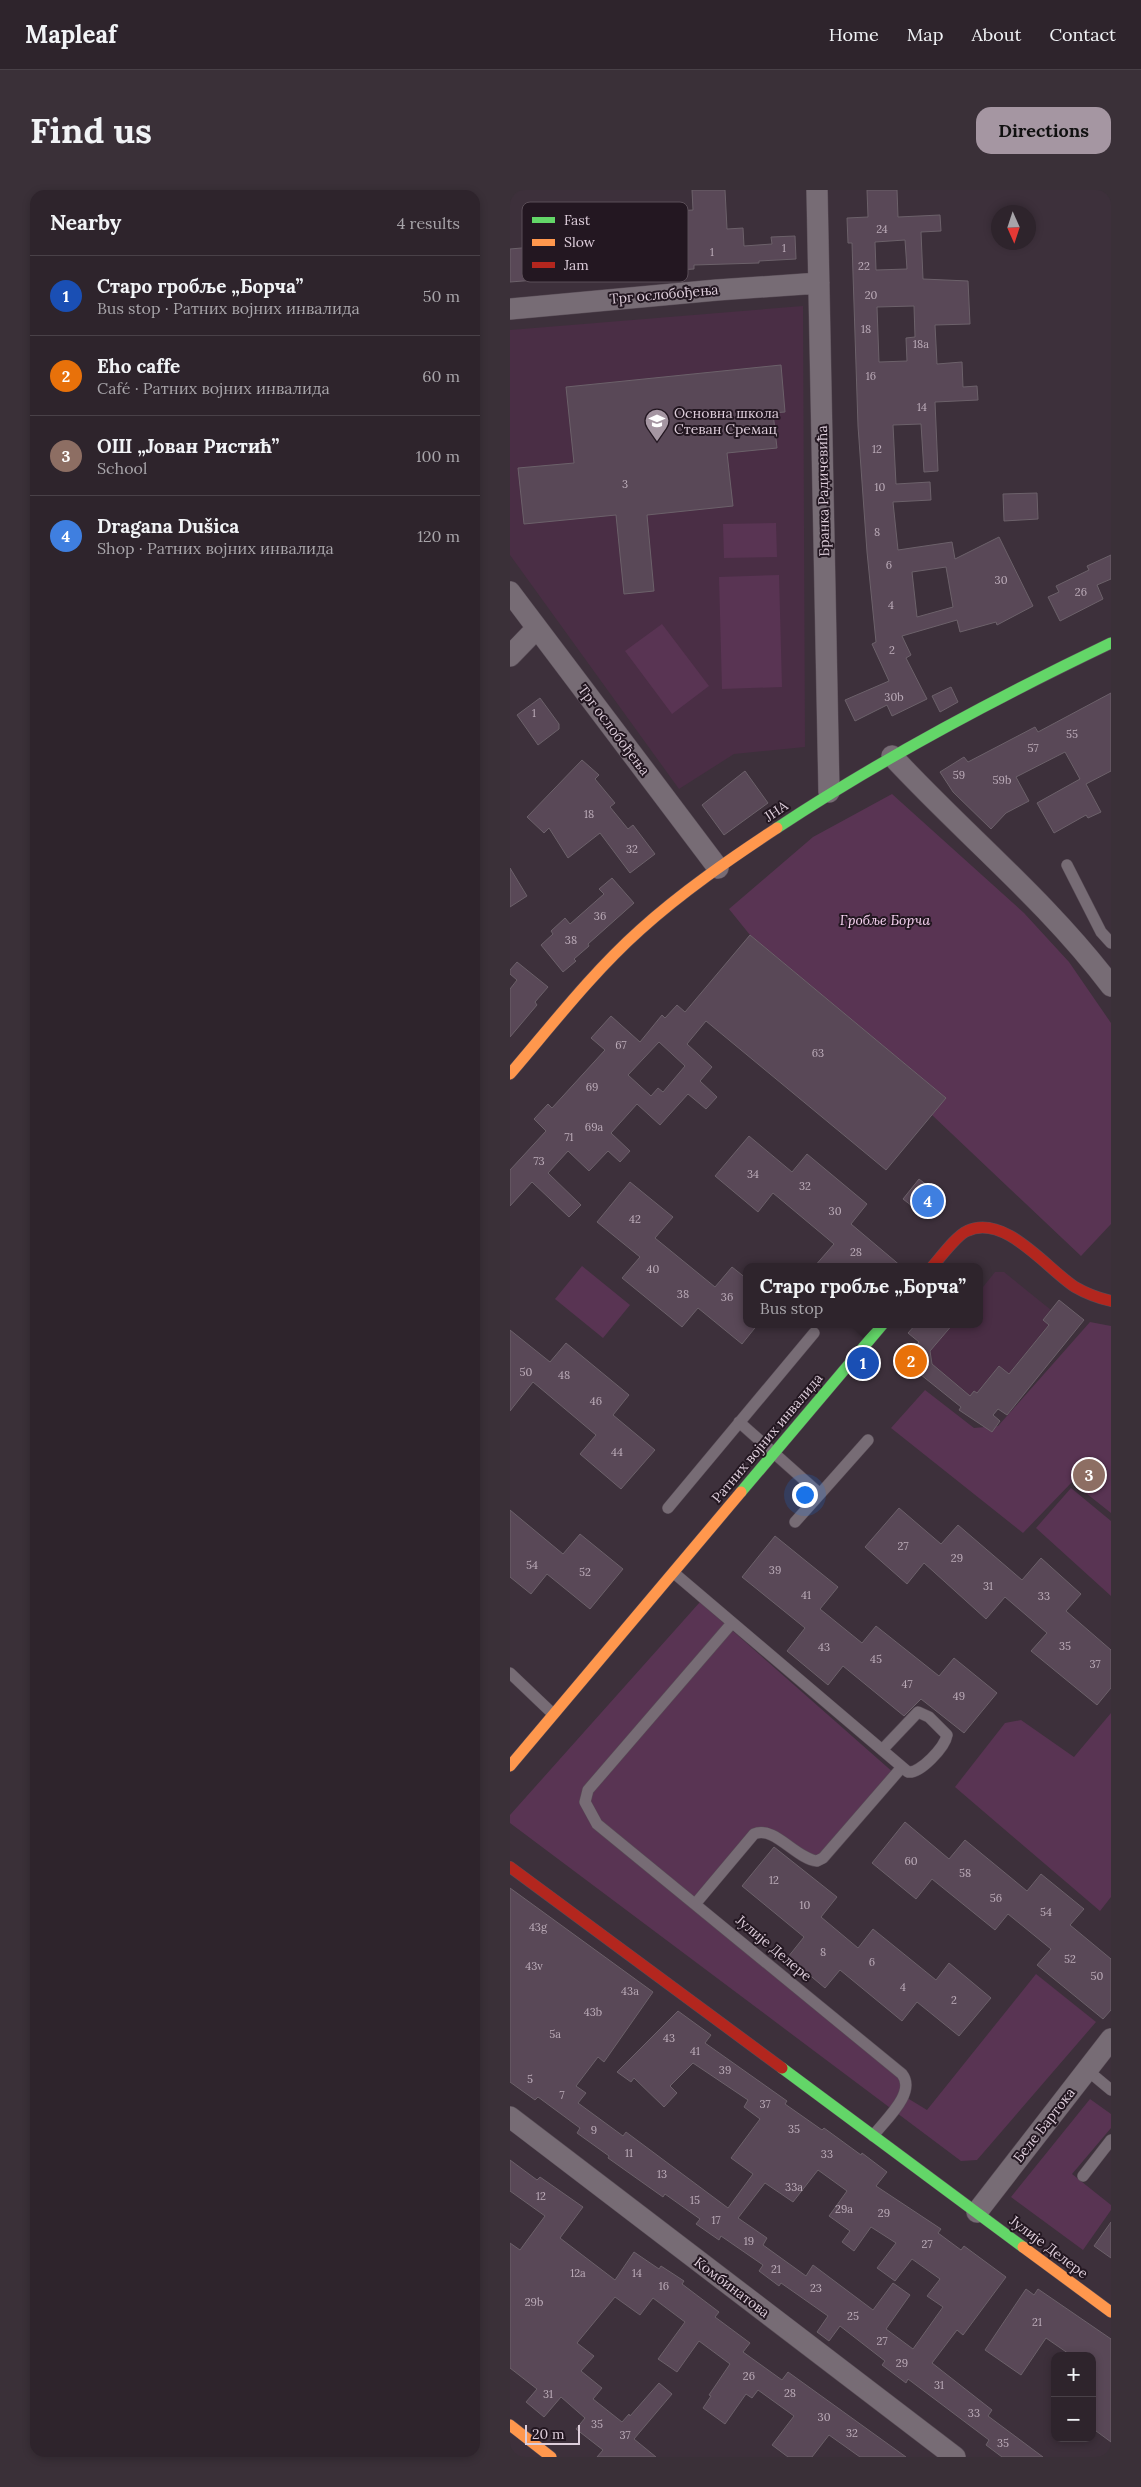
<!DOCTYPE html>
<meta charset="utf-8">
<style>
body{margin:0;font-family:Lora,serif;background:#3a3038;color:#f1f3f6}
.controls{position:absolute;right:15px;bottom:15px;display:grid;overflow:hidden;border-radius:10px;box-shadow:0 2px 8px #0003}
.controls button{width:45px;height:45px;display:grid;place-items:center;padding:0;border:0;border-bottom:1px solid #494148;background:#2e242c;color:#f1f3f6;font:25px sans-serif}
.compass{position:absolute;left:481px;top:15px;width:45px;height:45px;border-radius:50%;background:#2e242c;box-shadow:0 2px 8px #0003;rotate:177deg}
.scale{position:absolute;left:15px;bottom:12px;width:55px;box-sizing:border-box;padding-left:5px;border:2px solid #ddcdda;border-top:0;font-size:14px;line-height:18px;white-space:nowrap;color:#ddcdda;-webkit-text-stroke:4px #231721;paint-order:stroke}
.you{position:absolute;left:294px;top:1304px;width:18px;height:18px;margin:-12px;border:4px solid #fff;border-radius:50%;background:#1a73e8;box-shadow:0 0 0 8px #1a73e833}
.badge{display:grid;place-items:center;width:32px;height:32px;border-radius:50%;background:#a596a2;color:#fff;font-size:16px;font-weight:700}
.pin{position:absolute;translate:-50% -50%;border:2px solid #fff;box-shadow:0 1px 5px #0006}
.popup{position:absolute;left:233px;top:1073px;width:240px;height:65px;box-sizing:border-box;display:grid;place-content:center;border-radius:10px;background:#2e242c;filter:drop-shadow(0 1px 4px #0005);font-size:16px;white-space:nowrap;color:#a7a4a9}
.popup b{font-size:19px;color:#f1f3f6}
.popup::after{content:'';position:absolute;left:50%;top:100%;margin-left:-10px;border:10px solid transparent;border-top-color:#2e242c}
.list{margin:0;padding:0;list-style:none}
h2{display:flex;justify-content:space-between;align-items:center;height:65px;margin:0;padding:0 20px;font-size:21px}
h2 small{font-size:16px;font-weight:400;color:#a7a4a9}
.list li{display:grid;grid-template-columns:32px 1fr auto;gap:15px;align-items:center;box-sizing:border-box;height:80px;padding:0 20px;border-top:1px solid #494148}
.list b{display:block;font-size:19px;white-space:nowrap}
.list p{margin:0;font-size:16px;white-space:nowrap;color:#a7a4a9}
.list em{font-size:16px;font-style:normal;color:#a7a4a9}
.map{position:relative;flex:none;width:601px;height:2267px;overflow:hidden;border-radius:15px}
header{display:flex;align-items:center;gap:30px;box-sizing:border-box;height:70px;padding:0 25px;background:#2e242c;border-bottom:1px solid #494148}
header strong{font-size:24px}
nav{display:flex;gap:28px;margin-inline-start:auto;font-size:18px}
.intro{display:flex;align-items:center;justify-content:space-between;box-sizing:border-box;height:120px;padding:0 30px}
h1{margin:0;font-size:35px}
.button{padding:12px 22px;border-radius:15px;background:#a596a2;color:#111;font-size:18px;font-weight:700}
main{display:flex;gap:30px;padding:0 30px}
aside{flex:1;background:#2e242c;border-radius:15px;box-shadow:0 2px 8px #0003}
.map>svg:first-child{display:block}
.built{fill:#4a2e45}
.green{fill:#593453}
.building{fill:#594857;stroke:#6c616a;fill-rule:evenodd}
.lines{fill:none;stroke-linecap:round;stroke-linejoin:round}
.lane-casing{stroke:#584c56;stroke-width:12}
.street-casing{stroke:#584c56;stroke-width:22}
.fast-casing{stroke:#584c56;stroke-width:12}
.slow-casing{stroke:#584c56;stroke-width:12}
.jam-casing{stroke:#584c56;stroke-width:12}
.lane{stroke:#776c75;stroke-width:11}
.street{stroke:#776c75;stroke-width:21}
.fast{stroke:#63d668;stroke-width:11}
.slow{stroke:#ff974d;stroke-width:11}
.jam{stroke:#b3261e;stroke-width:11}
.labels{text-anchor:middle;dominant-baseline:central;stroke-width:4;stroke-linejoin:round;paint-order:stroke}
.number-label{font-size:11px;fill:#bcacb9}
.street-label{font-size:14px;fill:#ddcdda;stroke:#231721}
.poi-label{font-size:14px;fill:#ddcdda;stroke:#231721;text-anchor:start}
.park-label{font-size:14px;font-style:italic;fill:#f8d4f2;stroke:#231721}
.key{fill:#231721;stroke:#5b4e58;stroke-width:1}
.key-label{font-size:14px;fill:#ddcdda}
</style>
<header>
<strong>Mapleaf</strong>
<nav><a>Home</a><a>Map</a><a>About</a><a>Contact</a></nav>
</header>
<div class="intro"><h1>Find us</h1><a class="button">Directions</a></div>
<main>
<aside>
<h2>Nearby<small>4 results</small></h2>
<ul class="list">
<li><span class="badge" style="background:#1a4fb4">1</span><div><b>Старо гробље „Борча”</b><p>Bus stop · Ратних војних инвалида</p></div><em>50 m</em></li>
<li><span class="badge" style="background:#e8710a">2</span><div><b>Eho caffe</b><p>Café · Ратних војних инвалида</p></div><em>60 m</em></li>
<li><span class="badge" style="background:#8d6e63">3</span><div><b>ОШ „Јован Ристић”</b><p>School</p></div><em>100 m</em></li>
<li><span class="badge" style="background:#3f7fe0">4</span><div><b>Dragana Dušica</b><p>Shop · Ратних војних инвалида</p></div><em>120 m</em></li>
</ul>
</aside>
<div class="map">
<svg width="601" height="2267" viewBox="0 0 601 2267">
<rect width="100%" height="100%" fill="#3d303b"/>
<path class="built" d="M293,116L295,557L224,564L169,599L0,365V140Z
M485,1082H494L541,1120L533,1130L539,1135L499,1184L489,1176L467,1203L464,1201L460,1206L422,1174L420,1161L443,1134H469V1102Z"/>
<path class="green" d="M266,333L267,367L214,368L213,334Z
M269,385L272,497L212,499L209,387Z
M152,434L199,496L162,524L115,461Z
M382,604L514,723L559,772L601,833V1034L571,1066L422,925L436,908L240,745L219,719L303,647Z
M72,1076L120,1115L93,1148L45,1109Z
M580,1132L601,1136V1323L562,1292L513,1343L381,1238L415,1200L464,1238L488,1236Z
M561,1298L601,1331V1406L526,1338Z
M190,1412L385,1584L307,1671L253,1641L186,1713L392,1884L394,1906L417,1920L526,1784L586,1832L467,1970L451,1971L0,1633V1625Z
M601,1523V1707L590,1721L445,1597L495,1533L511,1530L564,1567Z
M580,1909L601,1924V1938L562,1984L601,2015V2020L573,2060L501,2007Z"/>
<path class="building" d="M182,0H215L217,39L233,38L234,56L262,54L261,47L285,46L286,69L249,71V73L184,75V79L135,82L133,58L167,56L165,21L183,20Z
M357,0H387L388,27L430,25L431,41L411,42L413,89L458,91L460,134L425,135L427,174L452,172L453,197L467,196L468,210L425,212L428,281L414,282L411,234L383,235L386,294L420,292L421,310L383,312L388,360L442,352L445,369L489,347L523,416L487,435L486,432L450,442L447,430L392,446L401,465L396,468L417,509L382,526L377,515L345,531L335,510L379,491L362,454L366,452L357,362L348,236L342,53H338L337,28L358,27ZM395,50L397,79L366,80L365,52ZM404,116L405,147L396,148L397,171L369,172L367,117ZM436,377L443,417L407,427L402,382Z
M91,24L95,88L68,89L67,64H78L76,25Z
M23,57L26,90L0,92V59Z
M271,175L275,222L263,223L267,258L217,263L223,316L137,325L144,401L114,404L106,325L14,334L8,278L64,273L56,197Z
M527,303L528,329L494,331L493,304Z
M601,365V389L587,395L593,409L550,431L538,407L549,402L546,396L579,380L577,376Z
M441,497L448,512L430,522L422,506Z
M601,503V581L576,594L591,622L578,628L576,625L544,643L527,613L570,589L555,562L506,587L519,611L496,623L481,639L443,602L430,582L454,567L458,572L525,537L528,542Z
M30,508L49,534V539L28,555L7,525Z
M72,570L89,585L85,589L105,613L100,617L118,639L123,635L145,664L120,683L90,643L58,668L39,638L34,643L17,627Z
M235,581L258,613L214,645L192,615Z
M0,678L17,706L0,717Z
M102,688L124,713L78,754L79,756L64,769L66,771L53,782L31,755L43,744L41,741L55,728L60,734L94,704L89,699Z
M240,745L436,908L376,980L196,831L177,854L202,877L190,891L207,907L196,919L178,904L150,935L127,914L101,943L120,961L110,972L98,961L79,981L58,961L38,983L71,1015L59,1027L22,992L0,1016V980L36,941L24,929L38,914L42,918L95,860L81,848L101,826L130,852L152,825L155,828L167,815L175,822ZM149,852L175,876L153,902L148,898L141,906L118,885Z
M7,772L38,797L25,812L27,815L0,847V799L7,790L0,784V780Z
M239,946L282,982L297,964L357,1014L341,1034L392,1077H304L324,1054L263,1003L248,1022L205,986Z
M409,989L432,1007L416,1027L393,1009Z
M120,992L163,1027L145,1048L205,1097L222,1077L237,1089V1134H248L232,1154L188,1118L172,1137L112,1088L130,1067L87,1032Z
M549,1110L574,1130L497,1225L488,1219L483,1225L490,1231L482,1242L449,1220L451,1217L400,1176L399,1165L409,1152L398,1143L406,1134H443L420,1161L422,1174L460,1206L464,1201L467,1203L489,1176L499,1184L539,1135L533,1130Z
M0,1140L40,1172L56,1153L119,1205L103,1225L145,1260L111,1299L70,1264L86,1245L23,1192L0,1221Z
M389,1318L431,1354L448,1335L512,1390L531,1368L571,1404L556,1421L601,1460V1498L587,1515L521,1461L537,1443L495,1407L476,1429L414,1373L397,1394L355,1357Z
M0,1320L53,1364L70,1344L113,1379L80,1419L37,1384L21,1404L0,1387Z
M265,1346L328,1397L310,1419L352,1453L366,1436L429,1486L444,1468L487,1503L454,1543L411,1509L394,1526L333,1476L318,1495L277,1461L295,1438L232,1387Z
M395,1632L439,1669L455,1650L517,1701L531,1684L574,1719L560,1735L601,1769V1820L593,1829L527,1775L541,1759L498,1724L485,1740L422,1689L406,1709L362,1673Z
M264,1657L327,1707L311,1727L348,1758L363,1739L426,1790L439,1773L481,1808L449,1846L407,1812L392,1831L330,1780L315,1798L278,1767L294,1747L232,1696Z
M0,1698L143,1802L94,1872L88,1867L66,1896L76,1903L68,1913L113,1946L116,1942L218,2018L243,1984L221,1968L250,1929L234,1917L238,1910L183,1873L160,1896L167,1903L154,1917L124,1888L121,1892L107,1882L168,1821L201,1845L195,1853L277,1911L275,1914L312,1940L314,1938L351,1965L352,1963L377,1982L366,1996L431,2039L428,2043L451,2060L454,2056L496,2087L453,2145L447,2140L422,2173L482,2220L478,2226L533,2267H492L476,2255L479,2250L398,2189L396,2193L372,2175L375,2171L330,2136L319,2151L307,2142L318,2126L271,2093L269,2096L249,2081L253,2075L211,2046L209,2050L186,2034L190,2029L155,2004L153,2007L98,1968L99,1966L67,1943L70,1938L28,1907L25,1910L0,1892ZM308,1980L337,2001L319,2026L340,2041L332,2052L344,2061L361,2037L386,2053L367,2078L385,2091L402,2069L430,2089L417,2106L433,2117L403,2159L376,2139L400,2105L383,2093L363,2120L303,2075L296,2086L253,2055L257,2048L228,2028L255,1993L283,2012Z
M0,1970L27,1990L30,1987L73,2017L50,2048L105,2090L124,2062L149,2079L151,2076L174,2091L172,2094L209,2122L205,2127L240,2153L233,2162L272,2190L278,2182L396,2267H350L319,2245L302,2267H278L262,2255L284,2226L248,2200L242,2208L236,2204L215,2234L193,2218L201,2206L199,2205L220,2174L189,2151L167,2182L148,2169L175,2132L143,2108L130,2125L105,2107L67,2153L84,2166L71,2181L92,2198L83,2209L112,2232L119,2224L120,2226L149,2193L162,2204L124,2249L146,2267H87L93,2260L66,2239L75,2228L51,2207L34,2227L16,2212L27,2199L0,2178V2053L10,2060L35,2026L0,2001Z
M601,2032V2068L584,2056Z
M516,2099L524,2105L528,2099L601,2149V2252L582,2238V2166H562L536,2148L511,2185L475,2160Z"/>
<g class="lines">
<defs>
<path id="lane" d="M557,675L591,742L601,753
M229,1232L310,1304L285,1332
M310,1304L358,1250
M158,1318L304,1143
M164,1383L398,1582C410,1584 435,1557 437,1545L419,1527L408,1522L372,1560
M222,1433L78,1600L75,1612L87,1634L392,1884C407,1903 374,1931 363,1946
M0,1483L43,1524
M186,1713L244,1644C264,1635 286,1669 307,1671L313,1668L392,1577
M577,1880L601,1900
M573,1986L601,1950"/>
<path id="street" d="M307,0L319,602
M0,119L207,100L309,93
M0,402L208,678
M0,466L27,438
M382,566C454,644 537,711 601,796
M0,1927L445,2267
M467,2022L601,1849"/>
<path id="fast" d="M267,638C374,567 486,508 601,453
M231,1302L373,1134
M272,1878L513,2057"/>
<path id="slow" d="M0,884C42,835 82,783 130,740C172,702 220,669 267,638
M0,1576L231,1302
M513,2057L601,2122
M0,2235L41,2267"/>
<path id="jam" d="M422,1077C430,1068 447,1045 457,1041C495,1023 537,1079 565,1097C577,1104 588,1108 601,1111
M0,1677L272,1878"/>
</defs>
<use href="#lane" class="lane-casing"/>
<use href="#street" class="street-casing"/>
<use href="#fast" class="fast-casing"/>
<use href="#slow" class="slow-casing"/>
<use href="#jam" class="jam-casing"/>
<use href="#lane" class="lane"/>
<use href="#street" class="street"/>
<use href="#fast" class="fast"/>
<use href="#slow" class="slow"/>
<use href="#jam" class="jam"/>
</g>
<defs>
<symbol id="school-pin" viewBox="-11 -11 22 30"><path d="M0 17L-7.5 6A9.5 9.5 0 1 1 7.5 6Z" fill="#a596a2" stroke="#231721"/><path d="M0-5L7-2L0 1L-7-2ZM-4 1L0 2.5L4 1V4Q0 6-4 4Z" fill="#fff"/></symbol>
</defs>
<g fill-rule="evenodd">
<use href="#school-pin" x="133" y="217" width="28" height="38"/>
</g>
<g class="labels">
<g class="number-label">
<text x="372" y="39">24</text>
<text x="274" y="58">1</text>
<text x="202" y="62">1</text>
<text x="354" y="76">22</text>
<text x="361" y="105">20</text>
<text x="356" y="139">18</text>
<text x="411" y="154">18a</text>
<text x="361" y="186">16</text>
<text x="412" y="217">14</text>
<text x="367" y="259">12</text>
<text x="115" y="294">3</text>
<text x="370" y="297">10</text>
<text x="367" y="342">8</text>
<text x="379" y="375">6</text>
<text x="491" y="390">30</text>
<text x="571" y="402">26</text>
<text x="381" y="415">4</text>
<text x="382" y="460">2</text>
<text x="384" y="507">30b</text>
<text x="24" y="523">1</text>
<text x="562" y="544">55</text>
<text x="523" y="558">57</text>
<text x="449" y="585">59</text>
<text x="492" y="590">59b</text>
<text x="79" y="624">18</text>
<text x="122" y="659">32</text>
<text x="90" y="726">36</text>
<text x="61" y="750">38</text>
<text x="111" y="855">67</text>
<text x="308" y="863">63</text>
<text x="82" y="897">69</text>
<text x="84" y="937">69a</text>
<text x="59" y="947">71</text>
<text x="29" y="971">73</text>
<text x="243" y="984">34</text>
<text x="295" y="996">32</text>
<text x="325" y="1021">30</text>
<text x="125" y="1029">42</text>
<text x="346" y="1062">28</text>
<text x="143" y="1079">40</text>
<text x="173" y="1104">38</text>
<text x="217" y="1107">36</text>
<text x="16" y="1182">50</text>
<text x="54" y="1185">48</text>
<text x="86" y="1211">46</text>
<text x="107" y="1262">44</text>
<text x="393" y="1356">27</text>
<text x="447" y="1368">29</text>
<text x="22" y="1375">54</text>
<text x="265" y="1380">39</text>
<text x="75" y="1382">52</text>
<text x="478" y="1396">31</text>
<text x="296" y="1405">41</text>
<text x="534" y="1406">33</text>
<text x="555" y="1456">35</text>
<text x="314" y="1457">43</text>
<text x="366" y="1469">45</text>
<text x="585" y="1474">37</text>
<text x="397" y="1494">47</text>
<text x="449" y="1506">49</text>
<text x="401" y="1671">60</text>
<text x="455" y="1683">58</text>
<text x="264" y="1690">12</text>
<text x="486" y="1708">56</text>
<text x="295" y="1715">10</text>
<text x="536" y="1722">54</text>
<text x="28" y="1737">43g</text>
<text x="313" y="1762">8</text>
<text x="560" y="1769">52</text>
<text x="362" y="1772">6</text>
<text x="24" y="1776">43v</text>
<text x="587" y="1786">50</text>
<text x="393" y="1797">4</text>
<text x="120" y="1801">43a</text>
<text x="444" y="1810">2</text>
<text x="83" y="1822">43b</text>
<text x="45" y="1844">5a</text>
<text x="159" y="1848">43</text>
<text x="185" y="1861">41</text>
<text x="215" y="1880">39</text>
<text x="20" y="1889">5</text>
<text x="52" y="1905">7</text>
<text x="255" y="1914">37</text>
<text x="284" y="1939">35</text>
<text x="84" y="1940">9</text>
<text x="119" y="1963">11</text>
<text x="317" y="1964">33</text>
<text x="152" y="1984">13</text>
<text x="284" y="1997">33a</text>
<text x="31" y="2006">12</text>
<text x="185" y="2010">15</text>
<text x="334" y="2019">29a</text>
<text x="374" y="2023">29</text>
<text x="206" y="2030">17</text>
<text x="239" y="2051">19</text>
<text x="417" y="2054">27</text>
<text x="266" y="2079">21</text>
<text x="68" y="2083">12a</text>
<text x="127" y="2083">14</text>
<text x="154" y="2096">16</text>
<text x="306" y="2098">23</text>
<text x="24" y="2112">29b</text>
<text x="343" y="2126">25</text>
<text x="527" y="2132">21</text>
<text x="372" y="2151">27</text>
<text x="392" y="2173">29</text>
<text x="239" y="2186">26</text>
<text x="429" y="2195">31</text>
<text x="280" y="2203">28</text>
<text x="38" y="2204">31</text>
<text x="464" y="2223">33</text>
<text x="314" y="2227">30</text>
<text x="87" y="2234">35</text>
<text x="342" y="2243">32</text>
<text x="115" y="2245">37</text>
<text x="493" y="2253">35</text>
</g>
<g class="street-label">
<text transform="translate(154 104) rotate(-5)">Трг ослобођења</text>
<text transform="translate(313 301) rotate(-91)">Бранка Радичевића</text>
<text transform="translate(104 540) rotate(53)">Трг ослобођења</text>
<text transform="translate(266 621) rotate(-34)">ЈНА</text>
<text transform="translate(257 1248) rotate(-50)">Ратних војних инвалида</text>
<text transform="translate(264 1758) rotate(40)">Јулије Делере</text>
<text transform="translate(534 1935) rotate(-52)">Беле Бартока</text>
<text transform="translate(539 2057) rotate(37)">Јулије Делере</text>
<text transform="translate(222 2097) rotate(37)">Комбинатова</text>
</g>
<g class="poi-label">
<text x="164" y="223">Основна школа<tspan x="164" dy="16">Стеван Сремац</tspan></text>
</g>
<g class="park-label">
<text x="375" y="730">Гробље Борча</text>
</g>
</g>
<rect x="12" y="12" width="166" height="80" rx="8" class="key"/>
<rect x="22" y="27" width="23" height="6" fill="#63d668"/>
<rect x="22" y="49" width="23" height="7" fill="#ff974d"/>
<rect x="22" y="72" width="23" height="6" fill="#b3261e"/>
<g class="key-label">
<text x="54" y="35">Fast</text>
<text x="54" y="57">Slow</text>
<text x="54" y="80">Jam</text>
</g>
</svg>
<div class="controls">
<button>+</button>
<button>−</button>
</div>
<svg class="compass" viewBox="-18 -18 36 36"><path d="M0-13l5 13h-10z" fill="#e53935"/><path d="M0 13l5-13h-10z" fill="#a7a4a9"/></svg>
<div class="scale">20 m</div>
<div class="you"></div>
<div class="pin badge" style="left:353px;top:1173px;background:#1a4fb4">1</div>
<div class="popup"><b>Старо гробље „Борча”</b>Bus stop</div>
<div class="pin badge" style="left:401px;top:1171px;background:#e8710a">2</div>
<div class="pin badge" style="left:579px;top:1285px;background:#8d6e63">3</div>
<div class="pin badge" style="left:418px;top:1011px;background:#3f7fe0">4</div>
</div>
</main>
